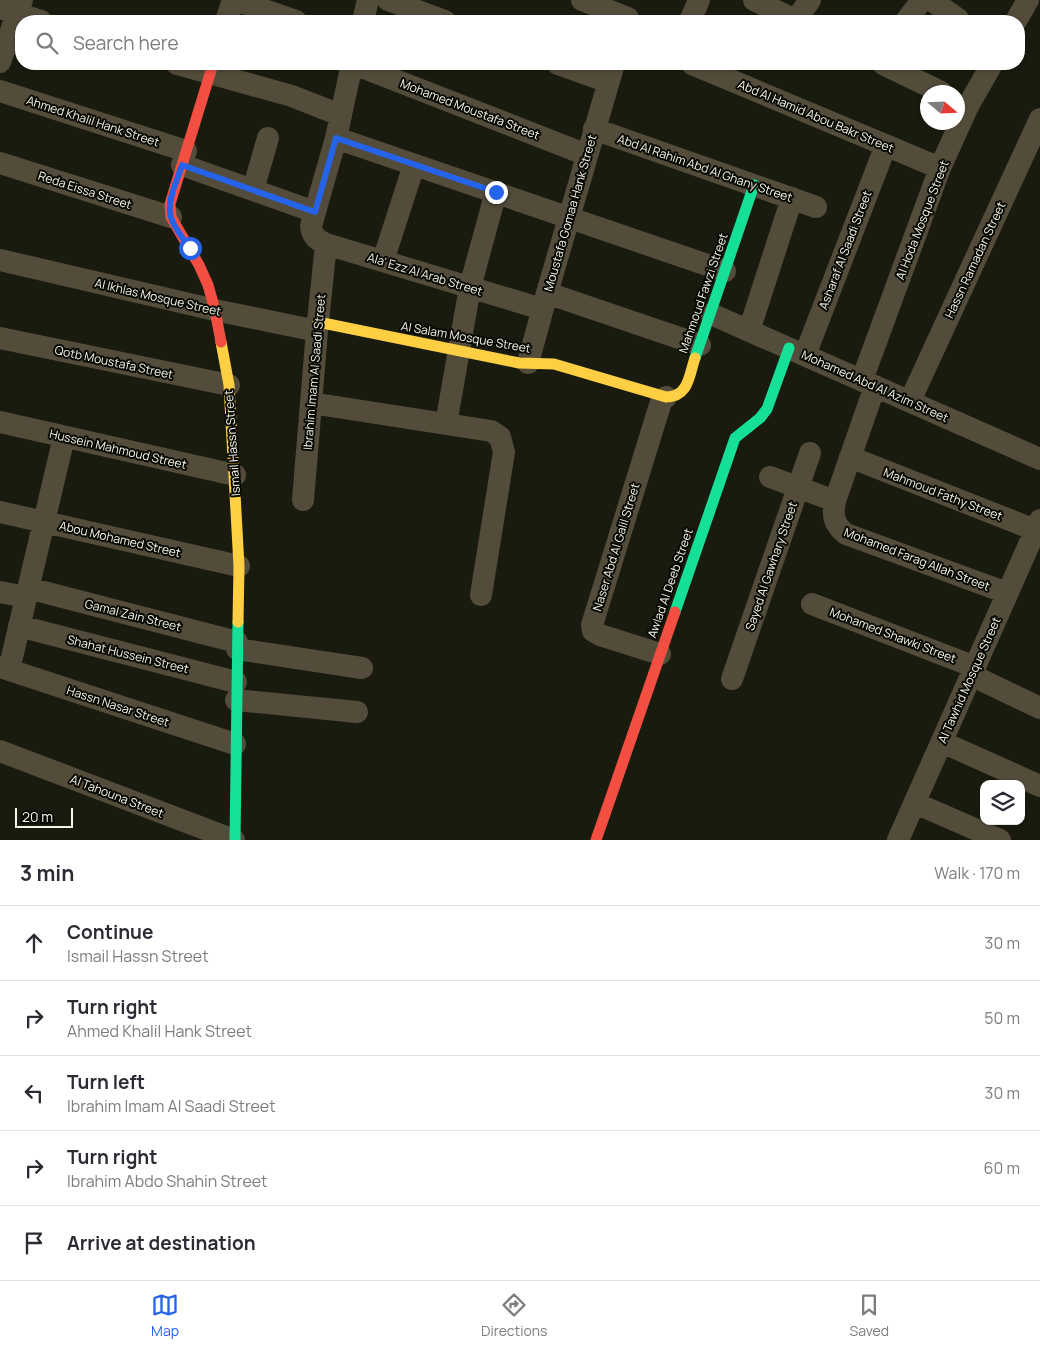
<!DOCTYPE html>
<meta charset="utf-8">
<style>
body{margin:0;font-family:Manrope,sans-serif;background:#f7f7f7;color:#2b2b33}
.controls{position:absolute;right:15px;bottom:15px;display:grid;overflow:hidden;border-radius:10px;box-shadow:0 1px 4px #0004}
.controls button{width:45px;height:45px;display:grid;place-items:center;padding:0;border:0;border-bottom:1px solid #e1e1e2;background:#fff;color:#2b2b33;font:25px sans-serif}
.compass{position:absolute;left:920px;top:85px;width:45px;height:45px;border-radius:50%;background:#fff;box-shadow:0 1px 4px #0004;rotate:109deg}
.scale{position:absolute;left:15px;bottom:12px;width:58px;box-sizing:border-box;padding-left:5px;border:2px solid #f5f6e8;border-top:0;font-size:14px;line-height:18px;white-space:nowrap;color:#f5f6e8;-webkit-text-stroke:4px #090903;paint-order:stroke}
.stop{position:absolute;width:15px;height:15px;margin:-11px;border:4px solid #2563eb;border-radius:50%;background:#fff}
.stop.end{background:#2563eb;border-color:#fff;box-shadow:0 1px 5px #0008}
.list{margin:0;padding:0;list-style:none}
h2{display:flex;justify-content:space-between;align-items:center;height:65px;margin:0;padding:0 20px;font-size:21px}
h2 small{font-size:16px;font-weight:400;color:#7c7c81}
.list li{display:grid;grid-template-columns:32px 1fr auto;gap:15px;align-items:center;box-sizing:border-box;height:75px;padding:0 20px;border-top:1px solid #e1e1e2}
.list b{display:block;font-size:19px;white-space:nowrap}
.list p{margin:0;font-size:16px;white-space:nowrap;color:#7c7c81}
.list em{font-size:16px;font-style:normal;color:#7c7c81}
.icon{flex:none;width:28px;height:28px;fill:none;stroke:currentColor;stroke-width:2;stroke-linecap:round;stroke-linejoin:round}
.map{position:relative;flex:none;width:1040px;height:840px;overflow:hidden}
.search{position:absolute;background:#fff;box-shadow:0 1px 4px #0004;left:15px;right:15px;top:15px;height:55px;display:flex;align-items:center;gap:12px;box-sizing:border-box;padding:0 18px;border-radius:20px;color:#7c7c81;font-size:19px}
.sheet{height:440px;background:#fff}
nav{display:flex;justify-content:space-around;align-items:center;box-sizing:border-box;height:70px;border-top:1px solid #e1e1e2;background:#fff;font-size:14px;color:#7c7c81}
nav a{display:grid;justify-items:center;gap:2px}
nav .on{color:#2563eb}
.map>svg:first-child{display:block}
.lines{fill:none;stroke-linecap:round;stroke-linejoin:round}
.street{stroke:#544c3b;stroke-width:22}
.fast{stroke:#16e098;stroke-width:11}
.slow{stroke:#ffcf43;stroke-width:11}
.jam{stroke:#f24e42;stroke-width:11}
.route{stroke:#2563eb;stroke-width:6}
.labels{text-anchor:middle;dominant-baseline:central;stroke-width:4;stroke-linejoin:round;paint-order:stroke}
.street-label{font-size:12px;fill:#f5f6e8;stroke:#090903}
</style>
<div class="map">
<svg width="1040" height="840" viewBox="0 0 1040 840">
<rect width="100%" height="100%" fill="#1a1b0f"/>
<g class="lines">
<path class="street" d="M235,0L296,21
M388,0L445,21
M582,0L628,18
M754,0L797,21
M931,0L958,19
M0,8L41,21
M226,21L233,0
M363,21L368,0
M690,21L699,0
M795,21L810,0
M906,21L922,0
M1016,21L1028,0
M0,62L22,0
M177,64L292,96L340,115
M352,64L336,138L311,226C312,236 317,240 326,244L542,309
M354,64L587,155
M558,64L608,82
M692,64L940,168
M883,64L941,92
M0,91L186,151
M594,129L816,207
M336,138L725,271
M0,163L171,217
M182,165L315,212
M253,190L268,138
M0,260L215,310L317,331
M383,261L414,165
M547,293L700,345
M711,314L1040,459
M749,331L792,198
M0,338L229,385
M805,355L886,145
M528,363L547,293L614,64
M862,380L940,168L968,106L992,64
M875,386L835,501C832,515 834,525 846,534L1007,593
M910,401L1040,119
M311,403L491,431L500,437L504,452L481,595
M0,422L235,475
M446,424L470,287L496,192
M850,457L1035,530
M770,477L835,501
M303,500L317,331L326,244
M0,512L239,566
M28,588L237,642
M0,592L26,597
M812,604L975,667
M19,626L236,682
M237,649L362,668
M660,654L600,635L593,631L592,625L660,405L662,400L666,397
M0,667L235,744
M9,670L64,437
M971,675L1040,708
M732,679L810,453
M236,700L357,712
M942,742L1040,786
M0,751L234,840
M915,803L1000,840
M898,840L1040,520"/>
<path class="fast" d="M695,358L754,185
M675,612L735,438L760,418L767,409L789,348
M235,840L238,622"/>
<path class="slow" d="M318,322L519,363L554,364L666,397C689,397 689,375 695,358
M221,342L229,385L239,566L238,622"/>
<path class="jam" d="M213,64L170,204L171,217L199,265L208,285L215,310L221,342
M596,840L675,612"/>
</g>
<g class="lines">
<path class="route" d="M190,248C183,239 175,229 171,218C166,202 177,181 182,165L315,212L336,138L496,192"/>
</g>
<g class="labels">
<g class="street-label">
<text transform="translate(470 109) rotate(21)">Mohamed Moustafa Street</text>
<text transform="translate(816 116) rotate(23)">Abd Al Hamid Abou Bakr Street</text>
<text transform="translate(93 121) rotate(18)">Ahmed Khalil Hank Street</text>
<text transform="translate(705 168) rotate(19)">Abd Al Rahim Abd Al Ghany Street</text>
<text transform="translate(85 190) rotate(18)">Reda Eissa Street</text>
<text transform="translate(570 213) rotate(-74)">Moustafa Gomaa Hank Street</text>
<text transform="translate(922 220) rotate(-69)">Al Hoda Mosque Street</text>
<text transform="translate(845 250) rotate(-69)">Asharaf Al Saadi Street</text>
<text transform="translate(975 260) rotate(-65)">Hassn Ramadan Street</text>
<text transform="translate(425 274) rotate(17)">Ala' Ezz Al Arab Street</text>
<text transform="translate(703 293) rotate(-71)">Mahmoud Fawzi Street</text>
<text transform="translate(158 297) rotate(13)">Al Ikhlas Mosque Street</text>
<text transform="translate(466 337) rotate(10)">Al Salam Mosque Street</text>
<text transform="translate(114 362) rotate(12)">Qotb Moustafa Street</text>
<text transform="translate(314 372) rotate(-85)">Ibrahim Imam Al Saadi Street</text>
<text transform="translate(875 386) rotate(24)">Mohamed Abd Al Azim Street</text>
<text transform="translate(232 443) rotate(-94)">Ismail Hassn Street</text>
<text transform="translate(118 449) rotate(13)">Hussein Mahmoud Street</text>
<text transform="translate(943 494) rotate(21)">Mahmoud Fathy Street</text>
<text transform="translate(120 539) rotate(13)">Abou Mohamed Street</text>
<text transform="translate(616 547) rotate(-73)">Naser Abd Al Galil Street</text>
<text transform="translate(917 559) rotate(21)">Mohamed Farag Allah Street</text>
<text transform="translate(771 566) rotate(-71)">Sayed Al Gawhary Street</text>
<text transform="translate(670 583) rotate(-71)">Awlad Al Deeb Street</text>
<text transform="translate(133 615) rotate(14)">Gamal Zain Street</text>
<text transform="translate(893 635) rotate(21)">Mohamed Shawki Street</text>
<text transform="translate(128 654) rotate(14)">Shahat Hussein Street</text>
<text transform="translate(969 680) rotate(-66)">Al Tawhid Mosque Street</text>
<text transform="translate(118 706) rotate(18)">Hassn Nasar Street</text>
<text transform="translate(117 796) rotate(21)">Al Tahouna Street</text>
</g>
</g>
</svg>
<div class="controls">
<button><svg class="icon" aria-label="layers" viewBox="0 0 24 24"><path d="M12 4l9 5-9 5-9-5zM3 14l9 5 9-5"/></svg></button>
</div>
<svg class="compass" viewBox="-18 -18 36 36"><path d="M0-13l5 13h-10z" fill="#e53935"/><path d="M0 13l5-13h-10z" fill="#7c7c81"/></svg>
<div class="scale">20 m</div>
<div class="stop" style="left:190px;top:248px"></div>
<div class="stop end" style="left:496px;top:192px"></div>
<div class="search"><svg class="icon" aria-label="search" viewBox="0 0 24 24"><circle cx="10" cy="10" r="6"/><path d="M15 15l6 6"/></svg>Search here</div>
</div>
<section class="sheet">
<h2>3 min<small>Walk · 170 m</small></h2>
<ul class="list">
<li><svg class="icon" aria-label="ahead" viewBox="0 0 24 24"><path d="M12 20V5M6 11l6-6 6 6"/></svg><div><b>Continue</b><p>Ismail Hassn Street</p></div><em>30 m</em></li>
<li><svg class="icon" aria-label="right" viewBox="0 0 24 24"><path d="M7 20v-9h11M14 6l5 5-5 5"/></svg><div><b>Turn right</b><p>Ahmed Khalil Hank Street</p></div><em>50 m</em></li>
<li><svg class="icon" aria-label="left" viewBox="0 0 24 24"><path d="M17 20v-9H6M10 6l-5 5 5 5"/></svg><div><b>Turn left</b><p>Ibrahim Imam Al Saadi Street</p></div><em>30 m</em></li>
<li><svg class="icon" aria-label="right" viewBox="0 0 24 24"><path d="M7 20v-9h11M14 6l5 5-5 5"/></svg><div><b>Turn right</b><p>Ibrahim Abdo Shahin Street</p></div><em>60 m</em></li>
<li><svg class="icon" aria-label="arrive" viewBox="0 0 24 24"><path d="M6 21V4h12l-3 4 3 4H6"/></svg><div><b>Arrive at destination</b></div></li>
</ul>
</section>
<nav>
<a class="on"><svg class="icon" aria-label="map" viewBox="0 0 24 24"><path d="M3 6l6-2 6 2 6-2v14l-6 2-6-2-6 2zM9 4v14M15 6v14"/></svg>Map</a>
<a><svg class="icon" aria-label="directions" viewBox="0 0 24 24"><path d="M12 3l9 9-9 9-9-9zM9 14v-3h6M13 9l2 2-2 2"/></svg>Directions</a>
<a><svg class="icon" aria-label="saved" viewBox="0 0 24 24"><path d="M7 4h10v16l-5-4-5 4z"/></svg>Saved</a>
</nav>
